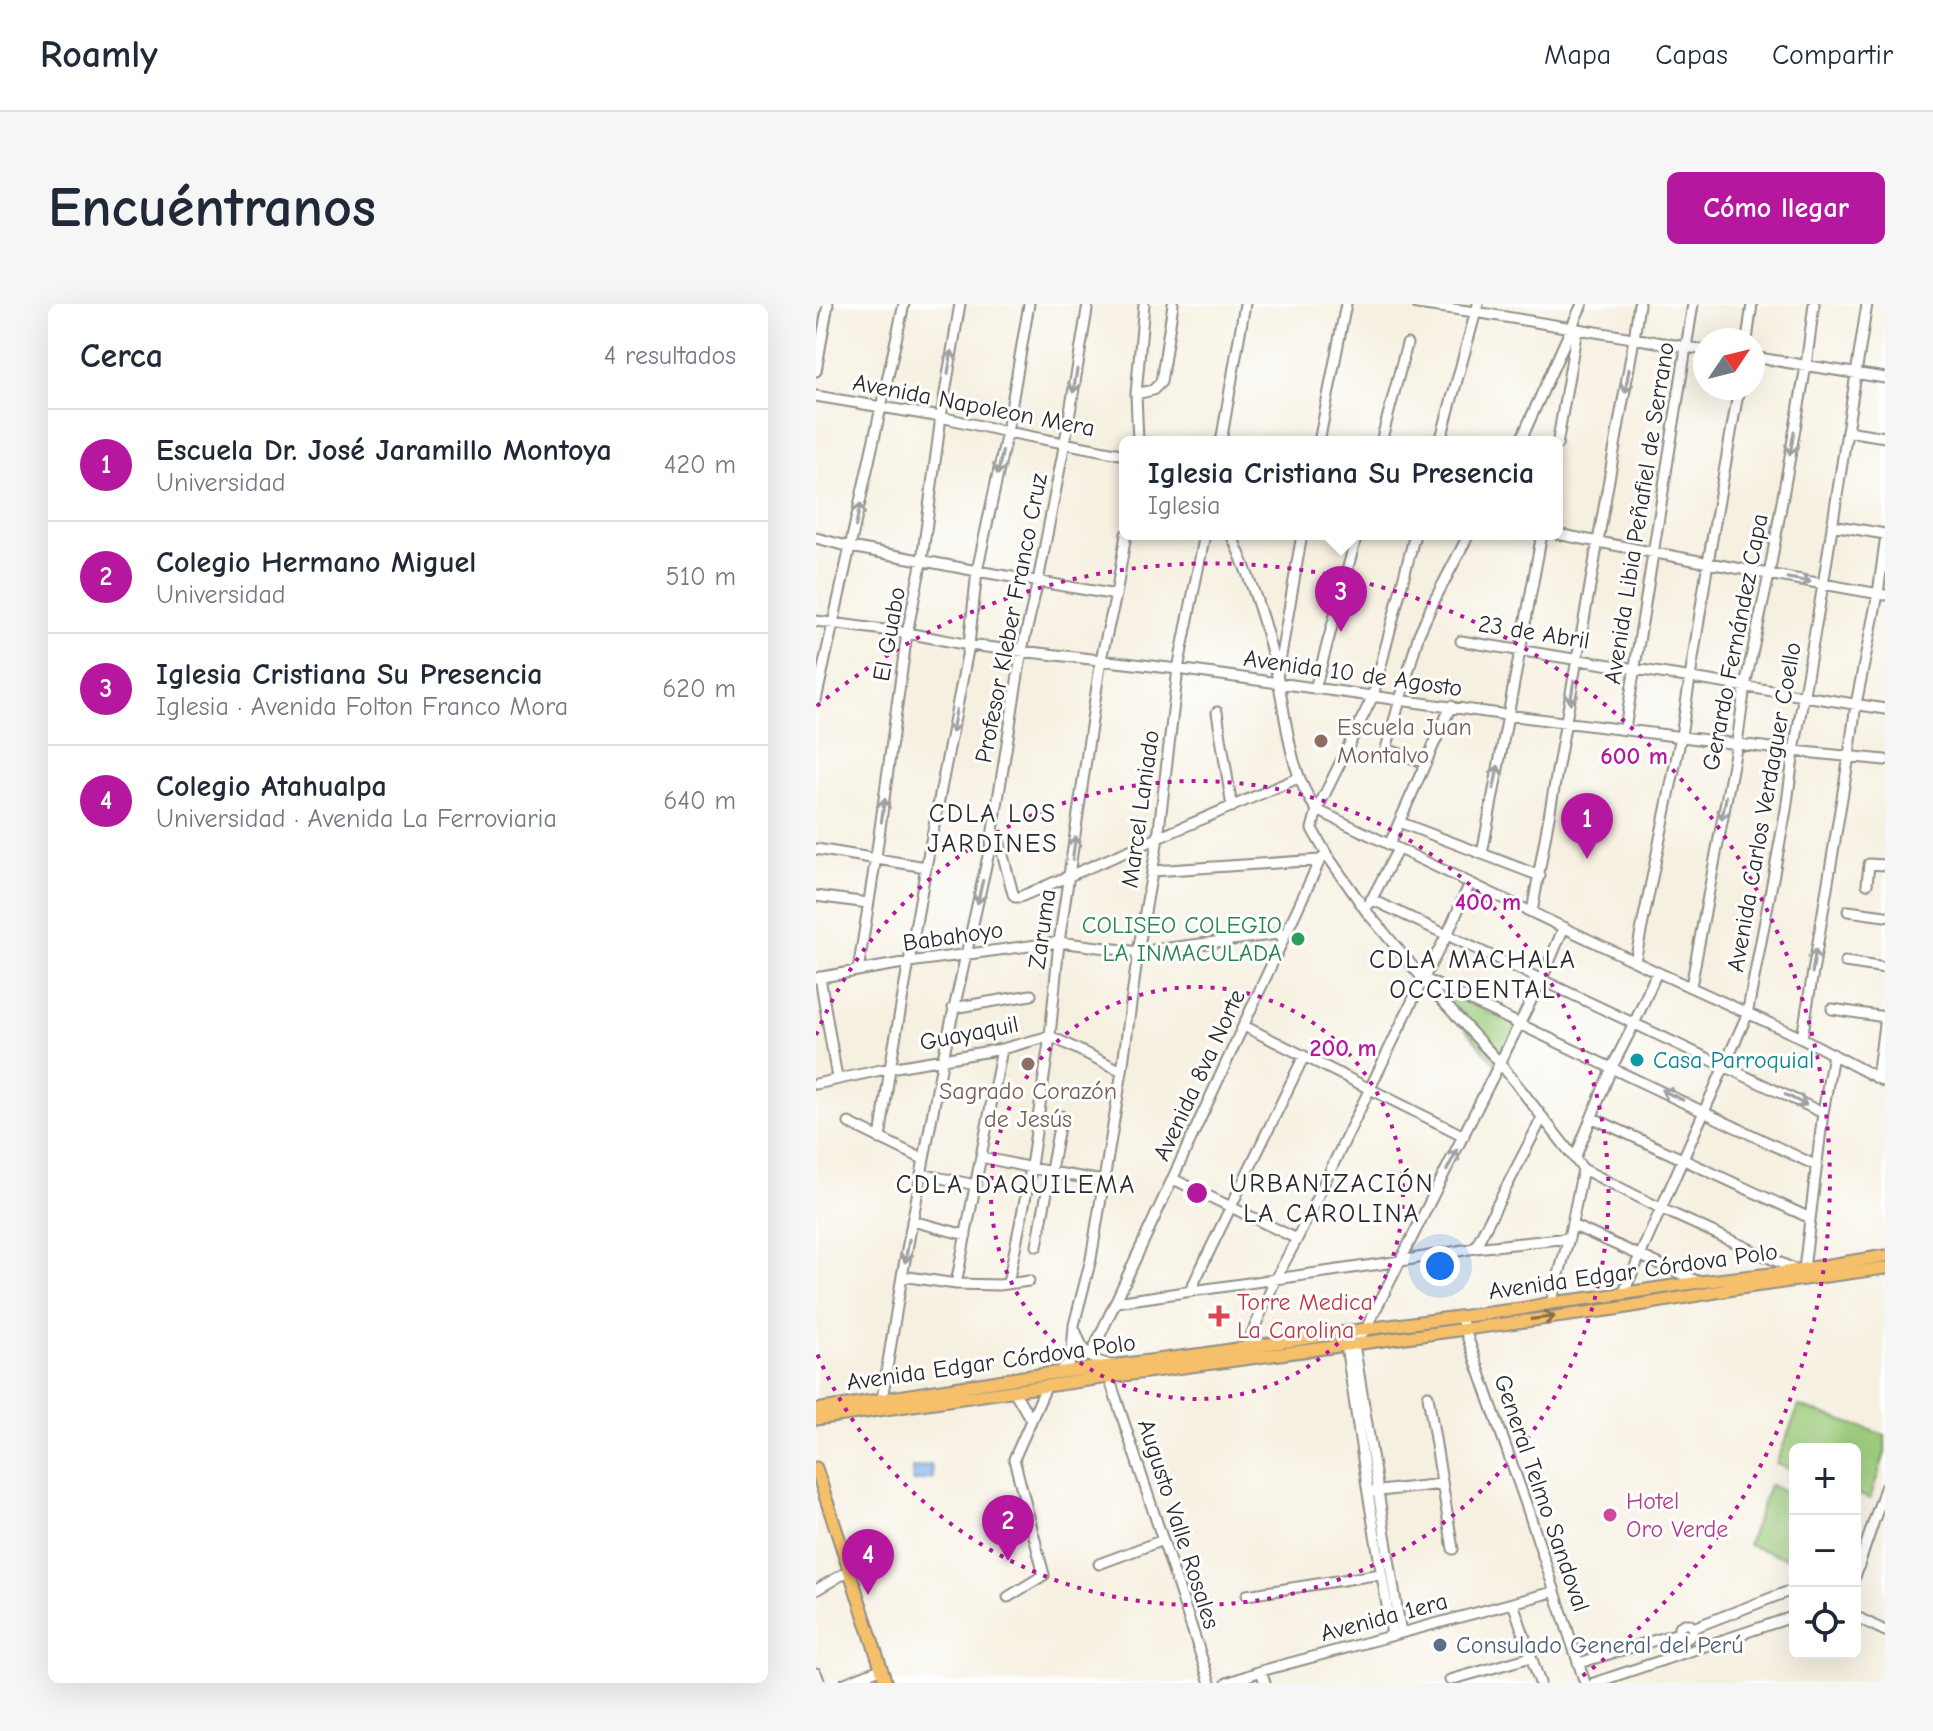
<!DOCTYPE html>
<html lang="es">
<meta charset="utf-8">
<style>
body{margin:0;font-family:"Comic Neue",sans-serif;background:#f6f6f7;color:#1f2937}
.controls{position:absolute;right:24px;bottom:24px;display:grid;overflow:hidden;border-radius:12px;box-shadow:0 8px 32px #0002}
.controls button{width:72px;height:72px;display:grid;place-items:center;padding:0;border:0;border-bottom:2px solid #e0e1e3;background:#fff;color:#1f2937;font:40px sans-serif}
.compass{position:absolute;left:877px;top:24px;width:72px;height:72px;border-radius:50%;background:#fff;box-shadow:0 8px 32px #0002;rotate:55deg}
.you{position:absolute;left:624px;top:962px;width:28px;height:28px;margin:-20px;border:6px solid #fff;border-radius:50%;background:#1a73e8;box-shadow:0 0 0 12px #1a73e833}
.badge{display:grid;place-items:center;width:52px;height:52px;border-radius:50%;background:#b5179e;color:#fff;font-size:26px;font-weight:700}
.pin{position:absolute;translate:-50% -66px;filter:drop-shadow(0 2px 4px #0008)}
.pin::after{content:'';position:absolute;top:42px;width:28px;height:24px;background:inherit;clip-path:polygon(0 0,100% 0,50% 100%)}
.popup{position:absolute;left:303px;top:132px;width:444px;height:104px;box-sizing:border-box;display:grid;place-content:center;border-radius:12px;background:#fff;filter:drop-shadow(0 2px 6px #0005);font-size:26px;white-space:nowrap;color:#747a83}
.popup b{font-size:30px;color:#1f2937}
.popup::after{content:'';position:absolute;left:50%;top:100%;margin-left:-16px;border:16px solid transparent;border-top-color:#fff}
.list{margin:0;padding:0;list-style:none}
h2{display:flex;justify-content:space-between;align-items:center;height:104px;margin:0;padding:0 32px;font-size:34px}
h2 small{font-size:26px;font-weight:400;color:#747a83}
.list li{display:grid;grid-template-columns:52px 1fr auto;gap:24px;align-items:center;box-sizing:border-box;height:112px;padding:0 32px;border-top:2px solid #e0e1e3}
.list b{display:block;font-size:30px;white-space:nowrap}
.list p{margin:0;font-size:26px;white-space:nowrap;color:#747a83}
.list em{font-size:26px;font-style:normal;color:#747a83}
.icon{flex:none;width:44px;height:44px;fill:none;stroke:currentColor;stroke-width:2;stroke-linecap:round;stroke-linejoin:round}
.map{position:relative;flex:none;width:1069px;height:1379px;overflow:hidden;border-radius:12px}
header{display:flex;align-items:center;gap:48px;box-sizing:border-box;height:112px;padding:0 40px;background:#fff;border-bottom:2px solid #e0e1e3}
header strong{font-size:38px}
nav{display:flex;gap:44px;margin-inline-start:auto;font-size:28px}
.intro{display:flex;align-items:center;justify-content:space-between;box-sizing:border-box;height:192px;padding:0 48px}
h1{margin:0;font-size:56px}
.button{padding:20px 36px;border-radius:12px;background:#b5179e;color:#fff;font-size:28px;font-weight:700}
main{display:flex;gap:48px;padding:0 48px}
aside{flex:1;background:#fff;border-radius:12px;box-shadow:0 8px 32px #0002}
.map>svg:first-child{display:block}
.green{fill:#9ccc7b;stroke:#647c53;stroke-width:2}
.water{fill:#78afe7;stroke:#526d89;stroke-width:2}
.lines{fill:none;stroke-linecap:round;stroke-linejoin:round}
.minor-casing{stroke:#908e86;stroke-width:13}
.major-casing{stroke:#908e86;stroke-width:15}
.minor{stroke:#fff;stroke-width:9}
.major{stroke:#f6c06b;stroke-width:11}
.oneway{stroke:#a0a0a0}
.oneway2{stroke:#866e48}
.ring{fill:none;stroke:#b5179e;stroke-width:4;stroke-dasharray:4 8}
.education-dot{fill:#8d6e63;stroke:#fff;stroke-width:3}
.leisure-dot{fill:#2e9e5b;stroke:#fff;stroke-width:3}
.culture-dot{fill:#0f9aa8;stroke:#fff;stroke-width:3}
.health-dot{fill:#e0444e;stroke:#fff;stroke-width:3}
.hotel-dot{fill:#d1479c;stroke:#fff;stroke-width:3}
.service-dot{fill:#5c6f8a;stroke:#fff;stroke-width:3}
.labels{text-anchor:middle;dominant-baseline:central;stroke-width:6;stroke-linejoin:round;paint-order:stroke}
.street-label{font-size:24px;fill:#2b2b2b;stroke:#fff}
.education-label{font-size:24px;fill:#785e54;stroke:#fff;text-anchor:start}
.leisure-label{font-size:24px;fill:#27864d;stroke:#fff;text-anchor:end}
.culture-label{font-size:24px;fill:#0d838f;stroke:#fff;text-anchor:start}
.health-label{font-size:24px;fill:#be3a42;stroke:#fff;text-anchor:start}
.hotel-label{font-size:24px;fill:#b23c85;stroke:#fff;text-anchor:start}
.service-label{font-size:24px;fill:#4e5e75;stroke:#fff;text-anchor:start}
.neighbourhood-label{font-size:26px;letter-spacing:2px;fill:#2b2b2b;stroke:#fff}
.centre{fill:#b5179e;stroke:#fff;stroke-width:4}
.ring-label{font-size:24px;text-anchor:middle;font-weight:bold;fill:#b5179e;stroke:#fff;stroke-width:6;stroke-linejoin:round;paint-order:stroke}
</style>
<header>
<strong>Roamly</strong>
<nav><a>Mapa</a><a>Capas</a><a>Compartir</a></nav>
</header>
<div class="intro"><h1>Encuéntranos</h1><a class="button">Cómo llegar</a></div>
<main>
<aside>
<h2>Cerca<small>4 resultados</small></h2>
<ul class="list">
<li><span class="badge">1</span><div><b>Escuela Dr. José Jaramillo Montoya</b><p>Universidad</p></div><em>420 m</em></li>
<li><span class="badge">2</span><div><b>Colegio Hermano Miguel</b><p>Universidad</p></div><em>510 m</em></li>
<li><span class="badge">3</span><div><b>Iglesia Cristiana Su Presencia</b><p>Iglesia · Avenida Folton Franco Mora</p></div><em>620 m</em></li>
<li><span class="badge">4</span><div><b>Colegio Atahualpa</b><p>Universidad · Avenida La Ferroviaria</p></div><em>640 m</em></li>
</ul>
</aside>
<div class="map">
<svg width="1069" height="1379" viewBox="0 0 1069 1379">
<rect width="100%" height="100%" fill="#fff"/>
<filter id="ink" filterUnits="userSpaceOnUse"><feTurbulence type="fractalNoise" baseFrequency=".0125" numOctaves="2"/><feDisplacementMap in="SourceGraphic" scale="16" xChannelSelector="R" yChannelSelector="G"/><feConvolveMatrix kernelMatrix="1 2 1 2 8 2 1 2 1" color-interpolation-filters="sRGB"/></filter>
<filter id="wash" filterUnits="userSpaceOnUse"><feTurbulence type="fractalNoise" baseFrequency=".006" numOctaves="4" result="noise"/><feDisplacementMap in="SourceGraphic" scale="32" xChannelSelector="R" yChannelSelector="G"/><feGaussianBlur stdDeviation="1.8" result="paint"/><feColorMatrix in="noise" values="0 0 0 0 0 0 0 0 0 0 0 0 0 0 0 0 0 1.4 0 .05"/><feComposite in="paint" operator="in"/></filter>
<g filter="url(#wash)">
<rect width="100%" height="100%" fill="#f6f0e0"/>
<path class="green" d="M609,678L703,722L683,764Z
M983,1102L1069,1131V1149L1054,1195L1039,1189V1145H979V1167L960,1160Z
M953,1181L979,1191V1257L932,1241Z"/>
<path class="water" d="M115,1161L117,1174L97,1178L96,1164Z"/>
</g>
<g filter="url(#ink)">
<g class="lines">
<defs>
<path id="minor" d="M601,0L659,8L889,46
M931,36L936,0
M937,53L1069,74
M0,67L12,0
M320,90L337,86L345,78L357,0
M0,92L125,113L191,128L309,151
M1031,127L1069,133
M322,138L320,90L328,0
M405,138L429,0
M503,138L530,0
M565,138L591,40
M624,138L662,0
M704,138L766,0
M741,141L761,25
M1016,221L1069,230
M415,230C435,275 451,323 461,371C471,416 473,470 501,506L841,668L986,734L1069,778
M599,230L557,392L501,506L496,525L511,551L550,607L619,689L684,759L767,865L846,905L980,966
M741,230C850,251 959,272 1069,291
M0,234L35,243L161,267L300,291
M0,317L91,329L153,341L362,365L691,411L978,447L1069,456
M645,337L1069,405
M462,369L486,230
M499,385L541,230
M0,396L88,0
M401,408L416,503
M809,425L877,0
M610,459L570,445L603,330L617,299L653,230
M583,518L724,572
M175,539L182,538L184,540L197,590L199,593H204L482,474
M573,541L635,402
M0,545L110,563
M666,550L726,230
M337,567L504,556
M1051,580L1053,560L1069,561
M0,592L52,599
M555,595C706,666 857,737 1007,809
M553,600L582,545
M1032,607L1069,612
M716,608L818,35L823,0
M819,657L865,432L892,258L923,84
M1029,658L1069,664
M42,667L60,553L91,329L106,256L125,113L144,0
M4,673L21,774
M0,674L93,658L243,638L322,648L470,629
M611,676L1001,862
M875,682L921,439L929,382L953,271L990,62L998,0
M137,704L215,691
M1016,705L1069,713
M428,722L648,832
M986,734L1033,452L1040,400L1062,290L1069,238
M1061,774L1069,713
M0,780L74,764L186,745L234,732L306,767
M777,814L994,914
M33,819L107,855
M64,835L74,764L110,563L153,341L161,267L191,128L213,0
M165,853L235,868L287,877
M759,854L796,763L818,720L841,668
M105,870L160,881
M357,875L481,935
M96,917L150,931
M756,921L883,978
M221,942L245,812
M659,944L726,814
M988,965L1007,809L1017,750
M86,972L140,980L183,981L213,977
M192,979L213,876L234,732L243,638L285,355L300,291L310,230
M140,980L186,745
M374,987L488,752
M807,990L931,711L970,506L978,447L1007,281L1051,0
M300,998L585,957L659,944L753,934
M735,999L753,934L767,865
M644,1012L711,1203L769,1379
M260,1028C266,1045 273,1057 292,1060
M530,1041L552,1189L576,1331
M430,1043L460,974L481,935L607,675L631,631L654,579
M274,1053L504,556L511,551
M242,1069L254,1058L256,1048L258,1021L275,955L306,767L322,648L342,534L362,365L389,230
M293,1073L394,1379
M198,1087L215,1116
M612,1092L637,1245
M67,1101L66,1095L86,972L127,754L175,539L206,346L222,277L249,138L272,0
M555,1188L626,1180
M283,1260L347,1236
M1039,1273L1069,1184
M0,1286L29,1269
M431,1291L565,1270
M192,1293L228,1271L198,1155L230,1083
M697,1299L724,1379
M1039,1312L1069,1327
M877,1324L976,1286
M585,1329L538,1040L550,1025L726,675L748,623
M763,1359L863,1329L867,1333L872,1334L876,1330L877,1324L873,1320H868L863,1323V1329
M445,1367L449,1379
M0,1369L4,1379
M634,1376L715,1353
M29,1379L59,1367
M411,1379L445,1367L737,1288
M778,1379L979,1312"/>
<path id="major" d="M0,1106L207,1073L388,1050L550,1025L704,1005L735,999L791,992L883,978L964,969L1069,952
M0,1115L293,1073L799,1005L924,984L1069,964
M0,1164L70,1379"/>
</defs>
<use href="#minor" class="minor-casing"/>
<use href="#major" class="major-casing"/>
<use href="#minor" class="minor"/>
<use href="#major" class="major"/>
</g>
<defs><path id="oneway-shaft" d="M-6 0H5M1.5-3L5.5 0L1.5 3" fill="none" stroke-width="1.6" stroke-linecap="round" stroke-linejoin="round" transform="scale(2)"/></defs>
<g class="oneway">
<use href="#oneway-shaft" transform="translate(134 58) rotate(-80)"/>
<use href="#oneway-shaft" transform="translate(259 77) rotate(100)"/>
<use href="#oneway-shaft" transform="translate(811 77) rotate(100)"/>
<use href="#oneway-shaft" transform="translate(976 139) rotate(100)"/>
<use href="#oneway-shaft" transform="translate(184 159) rotate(102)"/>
<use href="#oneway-shaft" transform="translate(42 211) rotate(-78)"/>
<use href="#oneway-shaft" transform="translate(983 276) rotate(10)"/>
<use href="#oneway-shaft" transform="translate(756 388) rotate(99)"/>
<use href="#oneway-shaft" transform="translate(138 417) rotate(101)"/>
<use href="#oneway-shaft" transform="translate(680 473) rotate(-79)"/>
<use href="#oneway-shaft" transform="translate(908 504) rotate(101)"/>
<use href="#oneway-shaft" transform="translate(67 506) rotate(-82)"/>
<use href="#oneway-shaft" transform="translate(258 544) rotate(-82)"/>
<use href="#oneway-shaft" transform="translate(164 588) rotate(103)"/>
<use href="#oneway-shaft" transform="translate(998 657) rotate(-81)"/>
<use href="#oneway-shaft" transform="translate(856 791) rotate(-155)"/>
<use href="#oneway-shaft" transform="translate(980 796) rotate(26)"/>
<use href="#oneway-shaft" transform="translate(636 856) rotate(-63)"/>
<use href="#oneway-shaft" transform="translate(91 947) rotate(100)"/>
</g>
<use class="oneway2" href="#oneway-shaft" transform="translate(727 1014) rotate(-7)"/>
</g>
<g class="ring">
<circle cx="381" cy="889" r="206"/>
<path d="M0 731A412 412 0 1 1 0 1047"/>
<path d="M1 402A618 618 0 1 1 761 1376"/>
</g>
<g class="education-dot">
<circle cx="505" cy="437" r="8"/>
<circle cx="212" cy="760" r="8"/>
</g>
<circle class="leisure-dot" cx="482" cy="635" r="8"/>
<circle class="culture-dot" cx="821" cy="756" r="8"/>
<path class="health-dot" d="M399 1000h8v8h8v8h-8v8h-8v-8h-8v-8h8z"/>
<circle class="hotel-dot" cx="794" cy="1211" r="8"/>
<circle class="service-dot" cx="624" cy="1341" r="8"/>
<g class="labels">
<g class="street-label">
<text transform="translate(158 101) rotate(11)">Avenida Napoleon Mera</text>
<text transform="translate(823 209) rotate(-81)">Avenida Libia Peñafiel de Serrano</text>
<text transform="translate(195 314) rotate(-79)">Profesor Kleber Franco Cruz</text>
<text transform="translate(718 328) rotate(9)">23 de Abril</text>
<text transform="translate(73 330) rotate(-80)">El Guabo</text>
<text transform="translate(919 338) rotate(-79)">Gerardo Fernández Capa</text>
<text transform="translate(537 369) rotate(8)">Avenida 10 de Agosto</text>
<text transform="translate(948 503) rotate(-80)">Avenida Carlos Verdaguer Coello</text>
<text transform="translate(324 505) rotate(-82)">Marcel Laniado</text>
<text transform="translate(226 625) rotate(-82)">Zaruma</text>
<text transform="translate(137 632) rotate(-8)">Babahoyo</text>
<text transform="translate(153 729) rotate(-11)">Guayaquil</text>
<text transform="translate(383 771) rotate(-65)">Avenida 8va Norte</text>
<text transform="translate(817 967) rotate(-8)">Avenida Edgar Córdova Polo</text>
<text transform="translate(175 1058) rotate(-8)">Avenida Edgar Córdova Polo</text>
<text transform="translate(726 1189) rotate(71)">General Telmo Sandoval</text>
<text transform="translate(363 1220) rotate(72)">Augusto Valle Rosales</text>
<text transform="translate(568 1313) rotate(-15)">Avenida 1era</text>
</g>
<g class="education-label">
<text x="521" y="423">Escuela Juan<tspan x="521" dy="28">Montalvo</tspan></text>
<text x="212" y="787" text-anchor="middle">Sagrado Corazón<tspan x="212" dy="28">de Jesús</tspan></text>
</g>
<g class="leisure-label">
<text x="466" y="621">COLISEO COLEGIO<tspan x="466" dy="28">LA INMACULADA</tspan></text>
</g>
<g class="culture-label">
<text x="837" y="756">Casa Parroquial</text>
</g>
<g class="health-label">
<text x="421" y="998">Torre Medica<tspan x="421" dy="28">La Carolina</tspan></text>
</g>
<g class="hotel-label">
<text x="810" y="1197">Hotel<tspan x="810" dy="28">Oro Verde</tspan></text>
</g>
<g class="service-label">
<text x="640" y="1341">Consulado General del Perú</text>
</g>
<g class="neighbourhood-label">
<text x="177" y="510">CDLA LOS<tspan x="177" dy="30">JARDINES</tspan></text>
<text x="657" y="656">CDLA MACHALA<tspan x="657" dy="30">OCCIDENTAL</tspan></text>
<text x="516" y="880">URBANIZACIÓN<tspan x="516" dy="30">LA CAROLINA</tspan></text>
<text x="200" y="881">CDLA DAQUILEMA</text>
</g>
</g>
<circle cx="381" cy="889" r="12" class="centre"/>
<g class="ring-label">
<text x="818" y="460">600 m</text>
<text x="672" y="606">400 m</text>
<text x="527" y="752">200 m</text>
</g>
</svg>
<div class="controls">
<button>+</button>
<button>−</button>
<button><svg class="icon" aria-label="locate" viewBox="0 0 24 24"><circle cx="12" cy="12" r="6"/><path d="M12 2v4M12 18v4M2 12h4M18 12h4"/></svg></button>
</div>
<svg class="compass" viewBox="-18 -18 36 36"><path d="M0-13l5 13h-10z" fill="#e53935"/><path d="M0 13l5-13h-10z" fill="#747a83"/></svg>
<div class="you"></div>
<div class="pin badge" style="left:771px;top:555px">1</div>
<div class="pin badge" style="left:192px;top:1257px">2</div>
<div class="pin badge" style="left:525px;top:328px">3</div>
<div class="popup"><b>Iglesia Cristiana Su Presencia</b>Iglesia</div>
<div class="pin badge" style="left:52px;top:1291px">4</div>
</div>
</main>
